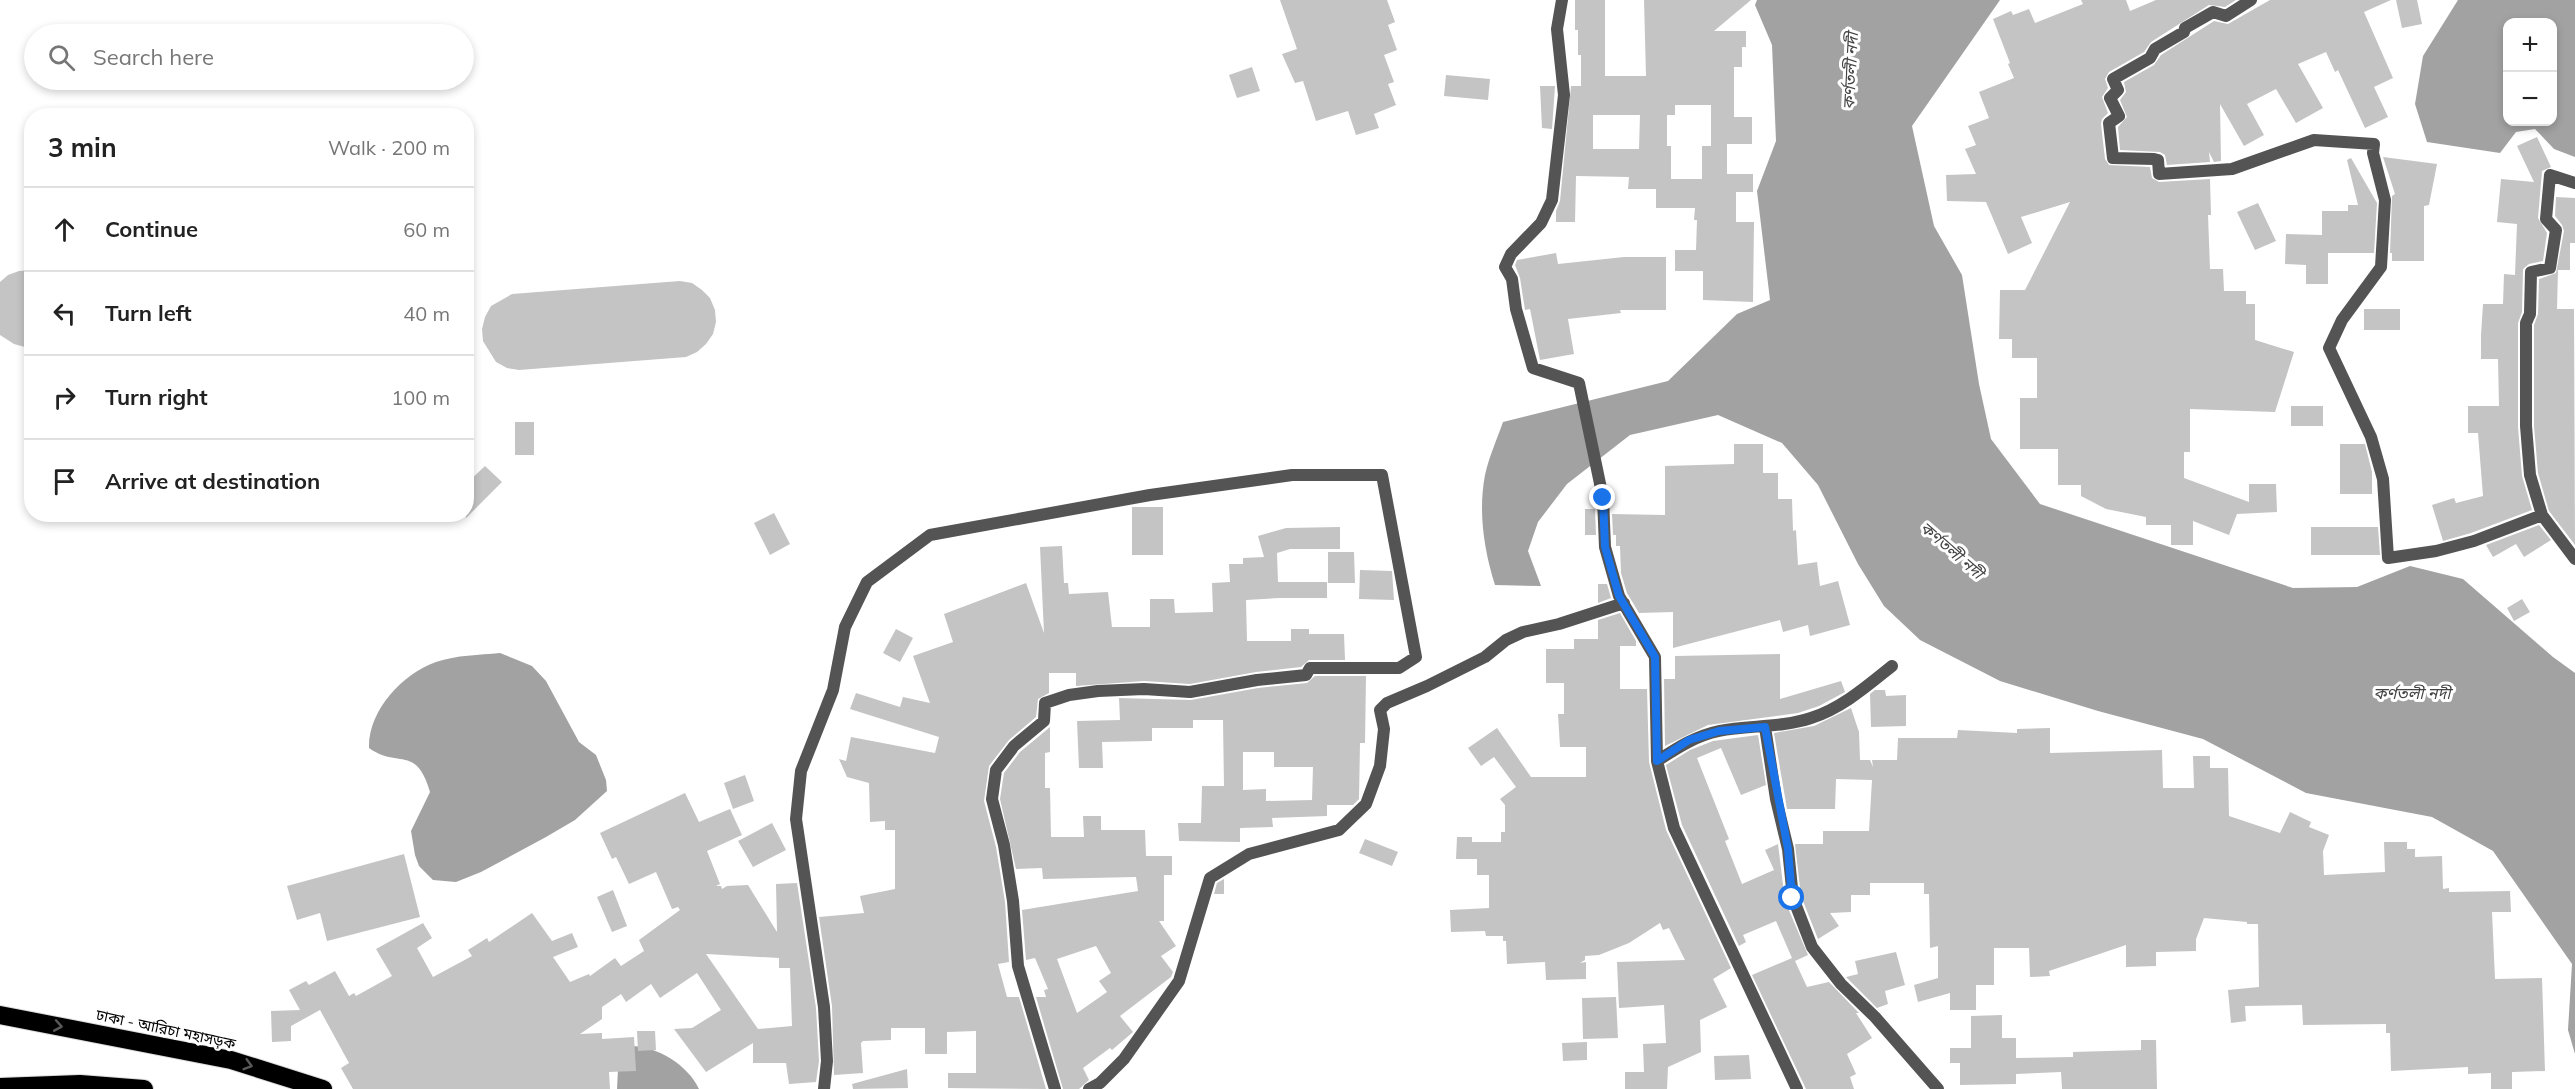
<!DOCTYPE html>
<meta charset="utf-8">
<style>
body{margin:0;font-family:Mulish,"Noto Sans Bengali",sans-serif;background:#f6f6f6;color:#222}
.controls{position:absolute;right:18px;top:18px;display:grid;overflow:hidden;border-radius:12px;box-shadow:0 3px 9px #0003}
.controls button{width:54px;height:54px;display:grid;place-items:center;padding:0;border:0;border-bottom:2px solid #e0e0e0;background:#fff;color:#222;font:30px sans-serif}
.stop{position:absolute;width:18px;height:18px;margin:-14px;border:4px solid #1a73e8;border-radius:50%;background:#fff}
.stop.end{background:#1a73e8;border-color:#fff;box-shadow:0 2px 6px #0008}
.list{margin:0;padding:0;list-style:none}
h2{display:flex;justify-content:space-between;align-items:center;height:78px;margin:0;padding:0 24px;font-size:26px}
h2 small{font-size:20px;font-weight:400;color:#767676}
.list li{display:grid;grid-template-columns:39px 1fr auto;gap:18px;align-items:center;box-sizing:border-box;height:84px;padding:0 24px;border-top:2px solid #e0e0e0}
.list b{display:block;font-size:22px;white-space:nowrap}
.list em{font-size:20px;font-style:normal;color:#767676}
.icon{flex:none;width:33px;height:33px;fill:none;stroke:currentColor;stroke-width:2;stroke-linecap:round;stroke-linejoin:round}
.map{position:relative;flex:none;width:2575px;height:1089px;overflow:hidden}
.search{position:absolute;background:#fff;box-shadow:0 3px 9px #0003;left:24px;top:24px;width:450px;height:66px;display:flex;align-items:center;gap:15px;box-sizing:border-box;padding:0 21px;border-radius:33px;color:#767676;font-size:22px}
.panel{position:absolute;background:#fff;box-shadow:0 3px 9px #0003;left:24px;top:108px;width:450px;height:414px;border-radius:24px}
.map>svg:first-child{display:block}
.water{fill:#a2a2a2;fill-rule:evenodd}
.building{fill:#c4c4c4;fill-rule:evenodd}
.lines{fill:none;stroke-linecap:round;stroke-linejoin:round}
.highway-casing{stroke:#dbdbdb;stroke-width:20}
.street{stroke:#545454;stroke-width:12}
.highway{stroke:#000;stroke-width:18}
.oneway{stroke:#595959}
.route{stroke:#1a73e8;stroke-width:8}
.labels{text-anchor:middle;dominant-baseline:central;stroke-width:6;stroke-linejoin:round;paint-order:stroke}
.street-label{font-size:15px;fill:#000;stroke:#fff}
.water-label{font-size:16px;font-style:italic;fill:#434343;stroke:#fff}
</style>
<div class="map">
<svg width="2575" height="1089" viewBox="0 0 2575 1089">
<rect width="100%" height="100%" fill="#fff"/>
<path class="water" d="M1757,0H2000L1912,126L1934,226L1962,275L1979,384L1991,439L2040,504L2293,588L2357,587L2410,566L2463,579L2553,657L2575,673V1054L2568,1030L2572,964L2493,851L2432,817L2306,793L2203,739L2098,711L2000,681L1920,640L1884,606L1858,564L1818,485L1782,443L1718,415L1630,435L1567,484L1538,522L1528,551L1541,586L1495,585C1484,550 1478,512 1485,475C1489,457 1497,439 1503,422L1668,381L1737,314L1770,300L1757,191L1776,141L1772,45L1755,5Z
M2458,0H2575V157L2554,149L2535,129L2516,132L2500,153L2427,142L2415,104L2423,56ZM2552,22V122H2508V22Z
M500,653L532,666L546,681L579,742L596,755L606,780L607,791L575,820L546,837L481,872L456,882L433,880L419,866L415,855L411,831L430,792C416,744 398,769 369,748C368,711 402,674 436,662C457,655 479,655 500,653Z
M631,1046C657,1046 688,1065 699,1089H617L618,1069Z"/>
<path class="building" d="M1280,0H1387L1395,22L1388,25L1397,50L1384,55L1394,82L1388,84L1396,105L1374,114L1379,128L1356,135L1348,111L1316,121L1303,81L1295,83L1282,54L1297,49Z
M1575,0H1605V76H1646L1644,0H1751L1714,31H1746V47H1742V67H1734V117H1752V144H1727V174H1753V192H1736V222H1754L1753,302L1703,300V271H1675V250H1696L1697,220H1694L1695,208H1656V189H1628L1629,177L1576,176L1575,222H1556V211L1560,201L1571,86H1581V55H1578V30H1575ZM1675,105H1711V146H1702V179H1671V146H1667V115H1675ZM1593,115H1640L1639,149H1593Z
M2081,0H2126L2130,11L2156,0H2236L2225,7L2209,5L2151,42L2144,52L2109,72L2105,79L2108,88L2102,97L2108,113L2102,119L2101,124L2105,159L2109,165L2150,167L2152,178L2159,182L2210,179L2211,215H2208L2210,269H2223L2224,291H2246V304H2255V340L2294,352L2275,412L2190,409V452H2184V478L2249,502V484H2276L2277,512L2237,514L2229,535L2193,521V545H2171V525H2146V517L2106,509L2081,496V485H2058V449H2020V398H2037V358H2012V339H1999L2000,290H2025L2070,202L2021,217L2032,243L2008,254L1986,202L1947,201L1946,175L1976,174L1965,149L1976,145L1968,126L1989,118L1979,92L2014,78L2008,64L2010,63L1993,19L2011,11L2013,15L2029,9L2035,23L2083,4Z
M2270,0H2391L2364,12L2393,78L2374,87L2388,117L2365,128L2338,70L2335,72L2326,52L2298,64L2323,108L2296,123L2276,89L2247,104L2264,135L2244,146L2220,104L2221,161L2214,162L2209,152L2210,162L2167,165L2165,155L2160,152L2120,150L2118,127L2127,117L2120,100L2126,92L2124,82L2154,65L2161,55L2214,21L2228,24Z
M2396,0H2417L2422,24L2402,28Z
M1252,67L1260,91L1237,98L1229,75Z
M1446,75L1490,79L1488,100L1444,96Z
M1540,86H1555L1552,129L1542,128Z
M2537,137L2551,167L2542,171L2538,218L2547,233L2543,261L2529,264L2523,269L2522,312L2518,323V427L2522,476L2532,510L2471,533L2443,541L2432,505L2454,498L2456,503L2483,496L2478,433H2468V406H2499L2498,359H2481V335L2483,304H2503L2504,274L2515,275L2517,224L2497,222L2501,179L2534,182L2517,146Z
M2383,157L2437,164L2429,205L2424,206V261H2392V253H2390L2392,196L2395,194Z
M2351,158L2377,203L2374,253H2328V284H2306V265L2285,264L2286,234L2322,235V211H2348V205H2358L2347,160Z
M2556,197L2575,198V243H2570V270H2558L2557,309H2574L2575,545L2549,511L2538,473L2534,426V325L2538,314L2539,279L2556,273L2564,231L2562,225L2555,216Z
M2258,203L2276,241L2255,250L2237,212Z
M1556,253L1558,264L1624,257H1666V310H1620L1621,313L1568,319L1574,354L1540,360L1530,309L1525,310L1520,278L1515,265L1517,260Z
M32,270V349L14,344L0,335V282L8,275L19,271Z
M680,281L692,283L702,290L710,298L715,310L716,322L713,334L706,344L697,352L686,357L519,370L507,368L496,362L483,341L482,329L485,317L491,306L512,294Z
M2364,309H2400V330H2364Z
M2291,406H2323V426H2291Z
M515,422H534V455H515Z
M1734,444H1763V473H1778V499H1792L1793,531L1796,530L1798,565L1817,562L1820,586L1838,581L1850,625L1810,636L1808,625L1783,632L1780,620L1673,648V612L1639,613L1627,593L1621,573L1620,546H1616V535H1613L1612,514L1665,515V466L1734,464Z
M2340,444H2365L2372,472V494H2340Z
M485,466L502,482L466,518V484Z
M1132,507H1163V555H1132Z
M1585,509H1595L1596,535H1585Z
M774,513L790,544L770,555L754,523Z
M2539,525L2551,540L2524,557L2516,544L2493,557L2486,545Z
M1340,527V549H1290L1277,553L1278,582H1327V598H1278L1246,600L1247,641H1291V629H1309V634H1344L1345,660H1309L1301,667L1256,672L1190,684L1144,681L1076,686V673H1049V693L1038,699L1036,717L1009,740L989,766L984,801L996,847L1005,902L1009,962L998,964L1007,997H1019L1046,1089L948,1088V1073H976V1031L947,1032V1054H925V1028H891V1040L863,1041L861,1043L863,1073L834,1075L832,1006L819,917L864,913L860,896L895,889V830H885V821L870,822L869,783L847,777L839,759L846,761L851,737L935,753L939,737L850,709L856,693L900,707L903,697L930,703L913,656L953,642L944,614L1026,583L1044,633L1040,547L1062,546L1064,583H1068L1069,594L1108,592L1112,627H1150V599H1174L1175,613L1213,612L1212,583L1230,582L1229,564H1243V558L1264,557L1258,536L1286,528Z
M2311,527H2378L2380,555H2311Z
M1328,552H1354L1355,583H1328Z
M1360,570L1392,571L1394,600L1359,599Z
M1598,584H1607L1611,598L1598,603Z
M2522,599L2530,612L2514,621L2507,608Z
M1620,613L1636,641V646H1620V689H1647L1649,762L1666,830L1731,968L1713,979L1727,1007L1700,1020L1701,1052L1668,1067L1667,1089H1625V1072H1644L1643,1044L1666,1043L1664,1005L1619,1008L1617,962L1685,960L1669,928L1663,930L1660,923L1629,943L1599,955L1585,956V960L1580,963L1586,962V979L1546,980L1545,962L1507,964L1506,941H1503V936H1486L1485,931L1451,932L1450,910L1489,908V875H1477V859H1456L1457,837H1472V842H1501V832H1505V805L1500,799L1516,787L1494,757L1481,766L1468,748L1497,728L1531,777H1586V747H1560L1558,714H1564V683H1546V649H1574V639H1598V620Z
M896,629L913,638L900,662L883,653Z
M1780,654V699L1841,681L1845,692L1819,706L1798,713L1708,725L1665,746L1664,679H1675V656Z
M1315,676H1366L1365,743H1360L1359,799L1353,805H1327V816L1272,818L1273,827L1240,828V842L1179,841L1178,823H1201L1202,786H1224L1223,720H1193V728H1152V741L1102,742L1103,768H1079L1077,721L1120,720L1119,698L1191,700L1258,688L1307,683ZM1243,752H1274V767H1313L1312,800L1266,801V789L1243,790Z
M1875,690H1885L1886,696L1906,695V726L1871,727L1870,694Z
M1851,708L1859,732L1860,760H1870L1873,767L1872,760H1897L1898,738H1957L1958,730L2017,733V729L2050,728V753L2162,750L2163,788H2194L2193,756H2210V768H2228L2229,816L2280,833L2290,812L2311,822L2309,827L2329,835L2323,851L2324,875L2385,872L2384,842H2407V849H2415V857L2442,856L2443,889L2449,888V892L2510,891L2511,912H2492L2495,979L2542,978L2545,1071L2512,1072V1089H2491V1073L2468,1074V1067L2391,1071L2390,1033H2386V1024L2303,1025L2302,1005L2245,1006L2246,1021L2231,1023L2228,990L2259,987L2258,924H2247V922L2204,918L2196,939V951L2156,952V966L2126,967V945L2049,971L2050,976L2030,977L2029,948H1994V985H1976V1010H1950V993L1918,1002L1914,985L1938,978V946L1930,948L1929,894H1924V883H1870V895H1851V912L1830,913L1839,926L1818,939L1801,896L1795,844H1823V831H1869L1872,780L1836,779L1835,809H1787L1774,733L1814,726Z
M1050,727V752L1045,753V788H1050L1051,837H1084L1083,816H1101V830H1145L1146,856H1172V875H1164V921H1159L1176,946L1161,956L1173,972L1171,977L1120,1016L1133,1032L1112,1050L1110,1048L1083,1068L1089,1080L1079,1089H1063L1036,997H1046L1044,990L1048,989L1035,958L1026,960L1022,910L1138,891L1136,877L1043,879L1042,868L1016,869L1000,799L1004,773L1020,752ZM1096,946L1111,973L1099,981L1107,992L1077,1013L1057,959Z
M1758,735L1766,785L1741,795L1721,748L1697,758L1729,839L1725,841L1742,884L1774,870L1765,850L1778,844L1785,901L1808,955L1795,961L1807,987L1829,982L1859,1013H1856L1872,1038L1847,1054L1856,1074L1850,1077L1854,1089H1806L1752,975L1792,958L1776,921L1743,935L1746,942L1739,946L1682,825L1666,765L1690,750L1713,741Z
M745,775L754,801L733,809L724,783Z
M685,793L699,822L730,809L742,835L707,851L720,884L716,886H721L722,889L727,886L748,885L777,932L776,884L797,883L816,1008L819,1061L816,1082L789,1084L786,1063H753V1043L706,1072L674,1029L692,1028L721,1010L697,973L660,998L651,984L626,1002L621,994L602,1007V1019L580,1034L602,1033V1039L634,1037L636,1071L609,1072L610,1089H353L341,1068L349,1063L320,1010L291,1026V1041L272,1042L271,1011L300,1010L289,990L306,981L309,985L335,971L349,996L354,993L356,996L392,976L376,949L423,923L432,938L417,948L433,977L472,956L468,950L487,938L489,942L532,913L552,941L572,933L578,947L553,957L570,982L589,974L590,976L615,958L621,966L644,951L639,940L680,910L678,907L672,909L656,872L629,884L616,857L612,859L600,833ZM706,954L779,958V968H790L792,1026L758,1029Z
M772,823L786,850L753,867L738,841Z
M1365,839L1398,852L1392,866L1359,853Z
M404,854L420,917L327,941L320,913L297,920L287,886Z
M1224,879V894H1214L1217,883Z
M613,890L627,926L612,932L597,897Z
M1896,952L1905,985L1885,991L1888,1004L1877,1008L1846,977L1858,974L1855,961Z
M1616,997L1618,1038L1583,1039L1582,998Z
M2002,1015V1038H2016V1058L2073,1057V1052L2141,1050V1040H2156L2157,1089H2062L2061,1072L2016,1074V1084L1960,1085V1063H1950V1048H1971V1016Z
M637,1031H655L656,1050L638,1051Z
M1587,1042V1060L1563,1061L1562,1043Z
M1749,1055L1751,1079L1715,1080L1714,1056Z
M907,1069L908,1088L853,1089L852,1084Z"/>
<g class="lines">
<defs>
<path id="highway" d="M0,1015L231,1060L323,1089
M0,1087L80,1084L144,1089"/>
</defs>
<use href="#highway" class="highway-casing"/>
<path class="street" d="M1562,0L1557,29L1564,95L1552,200L1541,223L1511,254L1505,267L1512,279L1516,309L1533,368L1579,383L1603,498L1605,547L1619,596L1655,657L1657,761L1674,828L1797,1089
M2251,0L2226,16L2213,12L2185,28L2184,32L2155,49L2150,58L2113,79L2118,90L2110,98L2119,116L2109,123L2113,158L2154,159L2158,160L2159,174L2232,169L2314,140L2374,144L2373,153L2385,200L2381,267L2342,320L2329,348L2371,437L2383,479L2388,558L2436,551L2474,541L2542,515L2530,475L2526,426V323L2530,314L2531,272L2550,268L2556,230L2546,219L2550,175L2575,183
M2542,515L2575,559
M1765,727L1776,799L1788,849L1793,898L1812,947L1841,984L1875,1017L1938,1089
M1657,761C1677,748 1695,736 1719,731C1749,725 1781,728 1811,718C1842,708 1867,686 1892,666
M824,1089L827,1061L824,1007L796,819L801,771L833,690L845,627L867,582L930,535L1150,495L1292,475H1382L1416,657L1399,668H1310L1306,675L1257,680L1190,692L1144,689L1098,691L1069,695L1045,703L1044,721L1014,746L996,770L992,799L1004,845L1013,901L1018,966L1055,1089
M1089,1089L1100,1083L1124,1059L1179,981L1210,878L1249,854L1339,830L1366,804L1380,766L1384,729L1380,710L1387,703L1427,686L1485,657L1506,640L1523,632L1559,624L1624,603"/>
<use href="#highway" class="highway"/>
</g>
<defs><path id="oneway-chevron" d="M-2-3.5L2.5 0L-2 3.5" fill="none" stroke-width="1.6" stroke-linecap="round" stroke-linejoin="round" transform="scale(1.5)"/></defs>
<g class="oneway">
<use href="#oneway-chevron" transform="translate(58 1026) rotate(10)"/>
<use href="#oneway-chevron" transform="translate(248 1065) rotate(16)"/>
</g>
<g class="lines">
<path class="route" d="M1603,498L1605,547L1619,596L1655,657L1657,761L1689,740L1719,731L1765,727L1788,849L1792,898"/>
</g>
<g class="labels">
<g class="street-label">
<text transform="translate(166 1029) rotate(12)">ঢাকা - আরিচা মহাসড়ক</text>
</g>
<g class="water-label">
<text transform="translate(1850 71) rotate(-87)">কর্ণতলী নদী</text>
<text transform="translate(1952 550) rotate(41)">কর্ণতলী নদী</text>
<text x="2412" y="693">কর্ণতলী নদী</text>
</g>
</g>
</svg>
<div class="controls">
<button>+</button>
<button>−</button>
</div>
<div class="stop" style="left:1792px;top:898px"></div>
<div class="stop end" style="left:1603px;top:498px"></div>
<div class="search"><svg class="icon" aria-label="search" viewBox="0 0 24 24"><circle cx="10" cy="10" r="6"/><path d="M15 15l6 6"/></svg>Search here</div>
<section class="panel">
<h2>3 min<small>Walk · 200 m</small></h2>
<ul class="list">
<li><svg class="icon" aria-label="ahead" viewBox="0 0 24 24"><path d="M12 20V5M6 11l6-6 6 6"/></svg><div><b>Continue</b></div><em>60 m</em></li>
<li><svg class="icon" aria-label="left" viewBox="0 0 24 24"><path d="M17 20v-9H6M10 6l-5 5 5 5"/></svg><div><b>Turn left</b></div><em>40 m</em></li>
<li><svg class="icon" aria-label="right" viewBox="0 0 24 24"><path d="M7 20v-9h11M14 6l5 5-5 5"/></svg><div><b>Turn right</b></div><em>100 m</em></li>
<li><svg class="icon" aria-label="arrive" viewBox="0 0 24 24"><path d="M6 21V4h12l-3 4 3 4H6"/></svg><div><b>Arrive at destination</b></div></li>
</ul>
</section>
</div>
